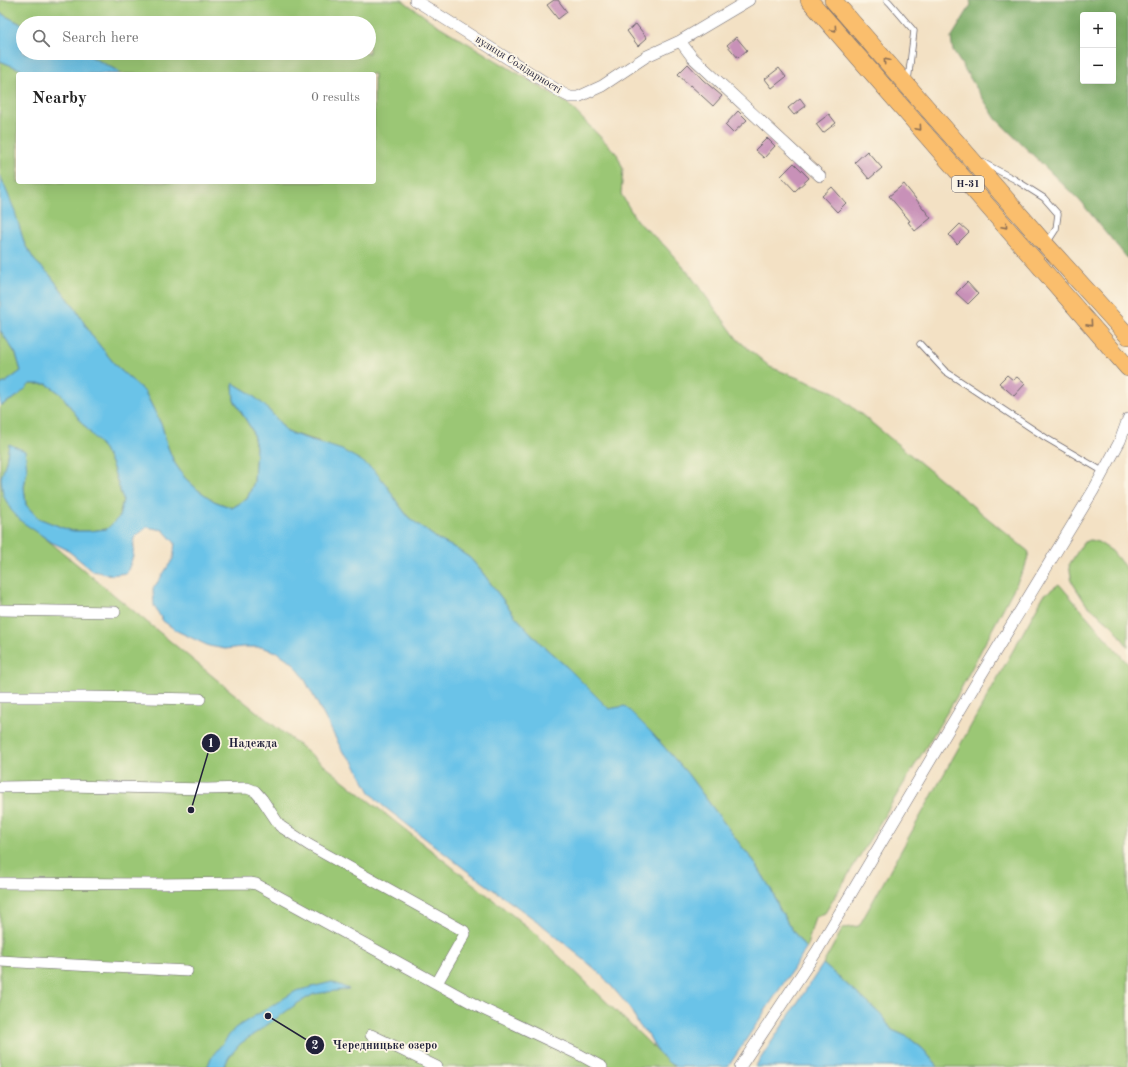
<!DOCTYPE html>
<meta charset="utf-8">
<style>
body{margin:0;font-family:"Old Standard TT",serif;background:#f6f6f6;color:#222}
.controls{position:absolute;right:12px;top:12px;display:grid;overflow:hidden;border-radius:4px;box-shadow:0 4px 16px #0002}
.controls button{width:36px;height:36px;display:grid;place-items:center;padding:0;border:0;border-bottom:1px solid #e0e0e0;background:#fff;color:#222;font:20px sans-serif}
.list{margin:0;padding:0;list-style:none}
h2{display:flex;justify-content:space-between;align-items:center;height:52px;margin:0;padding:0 16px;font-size:17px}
h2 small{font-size:13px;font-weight:400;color:#767676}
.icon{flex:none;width:22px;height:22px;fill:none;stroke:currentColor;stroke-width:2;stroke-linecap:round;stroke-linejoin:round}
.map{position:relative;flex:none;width:1128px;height:1067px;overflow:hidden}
.search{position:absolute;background:#fff;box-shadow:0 4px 16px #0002;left:16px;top:16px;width:360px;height:44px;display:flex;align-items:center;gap:10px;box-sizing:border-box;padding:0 14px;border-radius:22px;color:#767676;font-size:15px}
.panel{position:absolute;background:#fff;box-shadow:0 4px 16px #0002;left:16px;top:72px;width:360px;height:112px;border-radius:4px}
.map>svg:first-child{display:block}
.green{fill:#9bc774;stroke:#5e7458}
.forest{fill:#7cac66;stroke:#4f6750;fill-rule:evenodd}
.water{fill:#6ac3e8;stroke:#467292}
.building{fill:#c891b8}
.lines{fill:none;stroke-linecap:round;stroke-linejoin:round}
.service-casing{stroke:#6b656b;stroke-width:7}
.minor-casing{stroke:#6b656b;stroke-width:12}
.primary-casing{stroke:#6b656b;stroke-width:18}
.service{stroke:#fff;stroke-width:5.5}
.minor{stroke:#fff;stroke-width:11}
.primary{stroke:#fabe6d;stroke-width:17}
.oneway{stroke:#8e7054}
.labels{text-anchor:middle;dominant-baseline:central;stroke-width:3.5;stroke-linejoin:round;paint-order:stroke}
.shield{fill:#fcf5e5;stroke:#63616e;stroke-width:1}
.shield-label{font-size:10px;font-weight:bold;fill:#22223b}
.street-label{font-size:11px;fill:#22223b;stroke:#fcf5e5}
.leader{fill:none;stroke:#22223b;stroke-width:1.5}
.callout-dot{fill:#22223b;stroke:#fcf5e5;stroke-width:1.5}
.mark-label{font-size:12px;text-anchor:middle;font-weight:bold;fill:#fff}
.callout-label{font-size:12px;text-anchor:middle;font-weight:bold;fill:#22223b;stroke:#fcf5e5;stroke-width:3.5;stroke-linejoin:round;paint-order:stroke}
</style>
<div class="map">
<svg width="1128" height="1067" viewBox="0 0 1128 1067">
<rect width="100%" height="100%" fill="#fcf5e5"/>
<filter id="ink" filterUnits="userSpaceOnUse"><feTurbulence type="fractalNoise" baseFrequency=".025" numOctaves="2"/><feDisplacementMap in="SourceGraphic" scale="8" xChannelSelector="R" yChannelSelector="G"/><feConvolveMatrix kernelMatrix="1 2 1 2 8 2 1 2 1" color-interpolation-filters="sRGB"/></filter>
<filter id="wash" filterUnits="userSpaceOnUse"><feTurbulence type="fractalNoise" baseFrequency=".012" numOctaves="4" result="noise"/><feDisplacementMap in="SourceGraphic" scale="16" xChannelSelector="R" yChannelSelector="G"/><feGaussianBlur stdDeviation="0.9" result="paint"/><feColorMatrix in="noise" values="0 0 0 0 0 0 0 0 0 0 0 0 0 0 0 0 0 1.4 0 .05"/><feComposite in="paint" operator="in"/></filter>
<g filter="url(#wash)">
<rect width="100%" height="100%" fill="#f3e1c4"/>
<path class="green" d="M0,0H402L434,23L567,103L617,154L623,169L621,194L637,221L665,246L691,276L738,340L770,367L834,392L1029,552L1025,567L957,696L825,913L815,917L806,949L789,925L779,908L772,891L754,861L742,847L687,773L650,731L625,707L609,709L569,669L541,644L515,616L482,572L470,558L455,548L439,540L408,517L397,502L318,441L287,432L276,418L263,404L248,392L233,383L234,400L252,430L256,447L254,482L247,499L232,508L214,501L198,490L185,478L174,462L167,445L162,426L145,392L117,367L92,336L73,305L49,274L35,261L25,245L0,175V61L32,74H18V182H374V74H120L116,70L84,53H369V23H23V25L0,13Z
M0,330L16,354L21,371L6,382L0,385Z
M30,384H47L61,394L82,423L104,449L112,465L123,500L119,517L107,529L89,531H71L38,518L26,505L24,487L27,470L9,444L6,461L11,510L227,688L535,933L674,1067H0V406L18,396Z
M1090,540L1098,542L1112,551L1128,571V647L1114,627L1086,604L1072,582L1069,565L1083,543Z
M1059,584L1128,664V1067H938L923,1049L908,1037L892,1030L881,1015L867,1002L823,964L843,928L859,926L1044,595Z"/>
<path class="forest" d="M970,0H1128V259L1080,201L996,119L953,51L951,38L971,5ZM1083,15H1113V81H1083Z"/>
<path class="water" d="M0,13L23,25V53H84L116,70L120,74H32L0,61Z
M0,175L14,209L25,245L35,261L49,274L73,305L92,336L117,367L145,392L162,426L167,445L174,462L185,478L198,490L214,501L232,508L247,499L254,482L256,447L252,430L234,400L233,383L248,392L263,404L276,418L287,432L342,450L360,460L375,471L387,486L397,502L408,517L439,540L455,548L470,558L482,572L515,616L541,644L569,669L609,709L625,706L650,731L687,773L742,847L754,861L772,891L779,908L789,925L806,949L728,1067H676L669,1063L657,1051L649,1036L638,1024L630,1008L607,981L594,968L541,924L466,870L382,805L370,792L353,761L343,752L303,676L292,662L277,652L261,647H242L225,649L209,646L177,631L163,621L154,606L153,589L173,559L175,543L163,530L147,527L134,538L133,556L127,573L110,575L93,571L66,549L51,542L37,532L22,522L11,510L3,495L1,478L6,461L9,444L25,451L27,470L24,487L26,505L38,518L71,531H89L107,529L119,517L123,500L112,465L104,449L82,423L61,394L47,384H30L18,396L0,406V385L6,382L21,371L16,354L0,330Z
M823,964L867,1002L881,1015L892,1030L908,1037L923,1049L938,1067H755Z
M332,982L349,989L314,994L298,1003L240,1044L229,1057L224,1067H207L213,1055L235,1028L296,991Z"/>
<g id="blocks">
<path class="building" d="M554,0H558L567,12L558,19L547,5Z
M636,24L647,38L638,46L627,31Z
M736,37L747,50L738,58L727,45Z
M688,64L703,80L722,96L713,106L690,85L689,86L678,74Z
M779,68L786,77L772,88L765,79Z
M800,98L806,106L794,115L788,108Z
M738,111L747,120L733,133L725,125Z
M829,114L836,123L823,133L816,124Z
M767,138L775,146L764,158L755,150Z
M867,151L882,168L869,179L855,162Z
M794,163L809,178L795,191L781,176Z
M904,184L931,218L915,231L908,222L910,221L889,196Z
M832,187L846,203L837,212L822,196Z
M960,224L969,232L957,244L949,235Z
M967,282L978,294L968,304L956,293Z
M1007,375L1013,380L1017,377L1025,384L1014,396L999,383Z"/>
</g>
</g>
<g filter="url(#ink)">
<use href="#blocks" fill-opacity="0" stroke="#6b656b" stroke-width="1"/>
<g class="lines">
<defs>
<path id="service" d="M887,0L890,3L914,31L908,81
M982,162L1014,179L1044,198L1058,214L1056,229L1047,243
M920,344L945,371L1046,438L1104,472"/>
<path id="minor" d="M415,0L562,93L570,97H578L602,86L647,56L680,41L749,0
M680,41L692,57L820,176
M0,610L115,612
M0,697H88L200,699
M0,787L67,786L207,789L247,788L255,791L262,799L280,826L309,845L464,931L465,934L437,983
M0,883L154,884L250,883L256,884L483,1009L580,1055L602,1067
M0,961L187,971
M371,1035L437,1067
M740,1067L817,951L975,685L1093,491L1120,441L1128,419"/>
<path id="primary" d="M809,0L1128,368
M833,0L1046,245L1128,336"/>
</defs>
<use href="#service" class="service-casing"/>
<use href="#minor" class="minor-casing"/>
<use href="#primary" class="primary-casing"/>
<use href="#service" class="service"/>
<use href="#minor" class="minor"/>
<use href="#primary" class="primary"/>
</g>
<defs><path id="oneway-chevron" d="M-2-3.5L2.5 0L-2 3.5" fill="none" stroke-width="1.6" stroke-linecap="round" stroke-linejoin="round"/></defs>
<g class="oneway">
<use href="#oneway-chevron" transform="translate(834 29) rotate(49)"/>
<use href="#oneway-chevron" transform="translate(886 61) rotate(-131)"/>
<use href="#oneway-chevron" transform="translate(919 128) rotate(49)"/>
<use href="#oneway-chevron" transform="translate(1005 226) rotate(49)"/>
<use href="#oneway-chevron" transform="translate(1090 324) rotate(49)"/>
</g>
</g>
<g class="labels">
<rect class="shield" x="952" y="176" width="32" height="16" rx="3"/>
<g class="shield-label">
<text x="968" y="184">Н-31</text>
</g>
<g class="street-label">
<text transform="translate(518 65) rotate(32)">вулиця Солідарності</text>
</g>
</g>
<path class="leader" d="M191 810L211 743M268 1016L315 1045"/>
<g class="callout-dot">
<circle cx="191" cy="810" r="4"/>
<circle cx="268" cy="1016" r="4"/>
<circle cx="211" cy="743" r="10"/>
<circle cx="315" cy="1045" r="10"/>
</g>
<g class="mark-label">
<text x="211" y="747">1</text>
<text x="315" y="1049">2</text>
</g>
<g class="callout-label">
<text x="253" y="747">Надежда</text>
<text x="385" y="1049">Чередницьке озеро</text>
</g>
</svg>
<div class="controls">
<button>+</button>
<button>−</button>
</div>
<div class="search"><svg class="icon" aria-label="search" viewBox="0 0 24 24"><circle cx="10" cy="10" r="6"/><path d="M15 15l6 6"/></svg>Search here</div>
<section class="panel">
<h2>Nearby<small>0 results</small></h2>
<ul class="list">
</ul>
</section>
</div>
